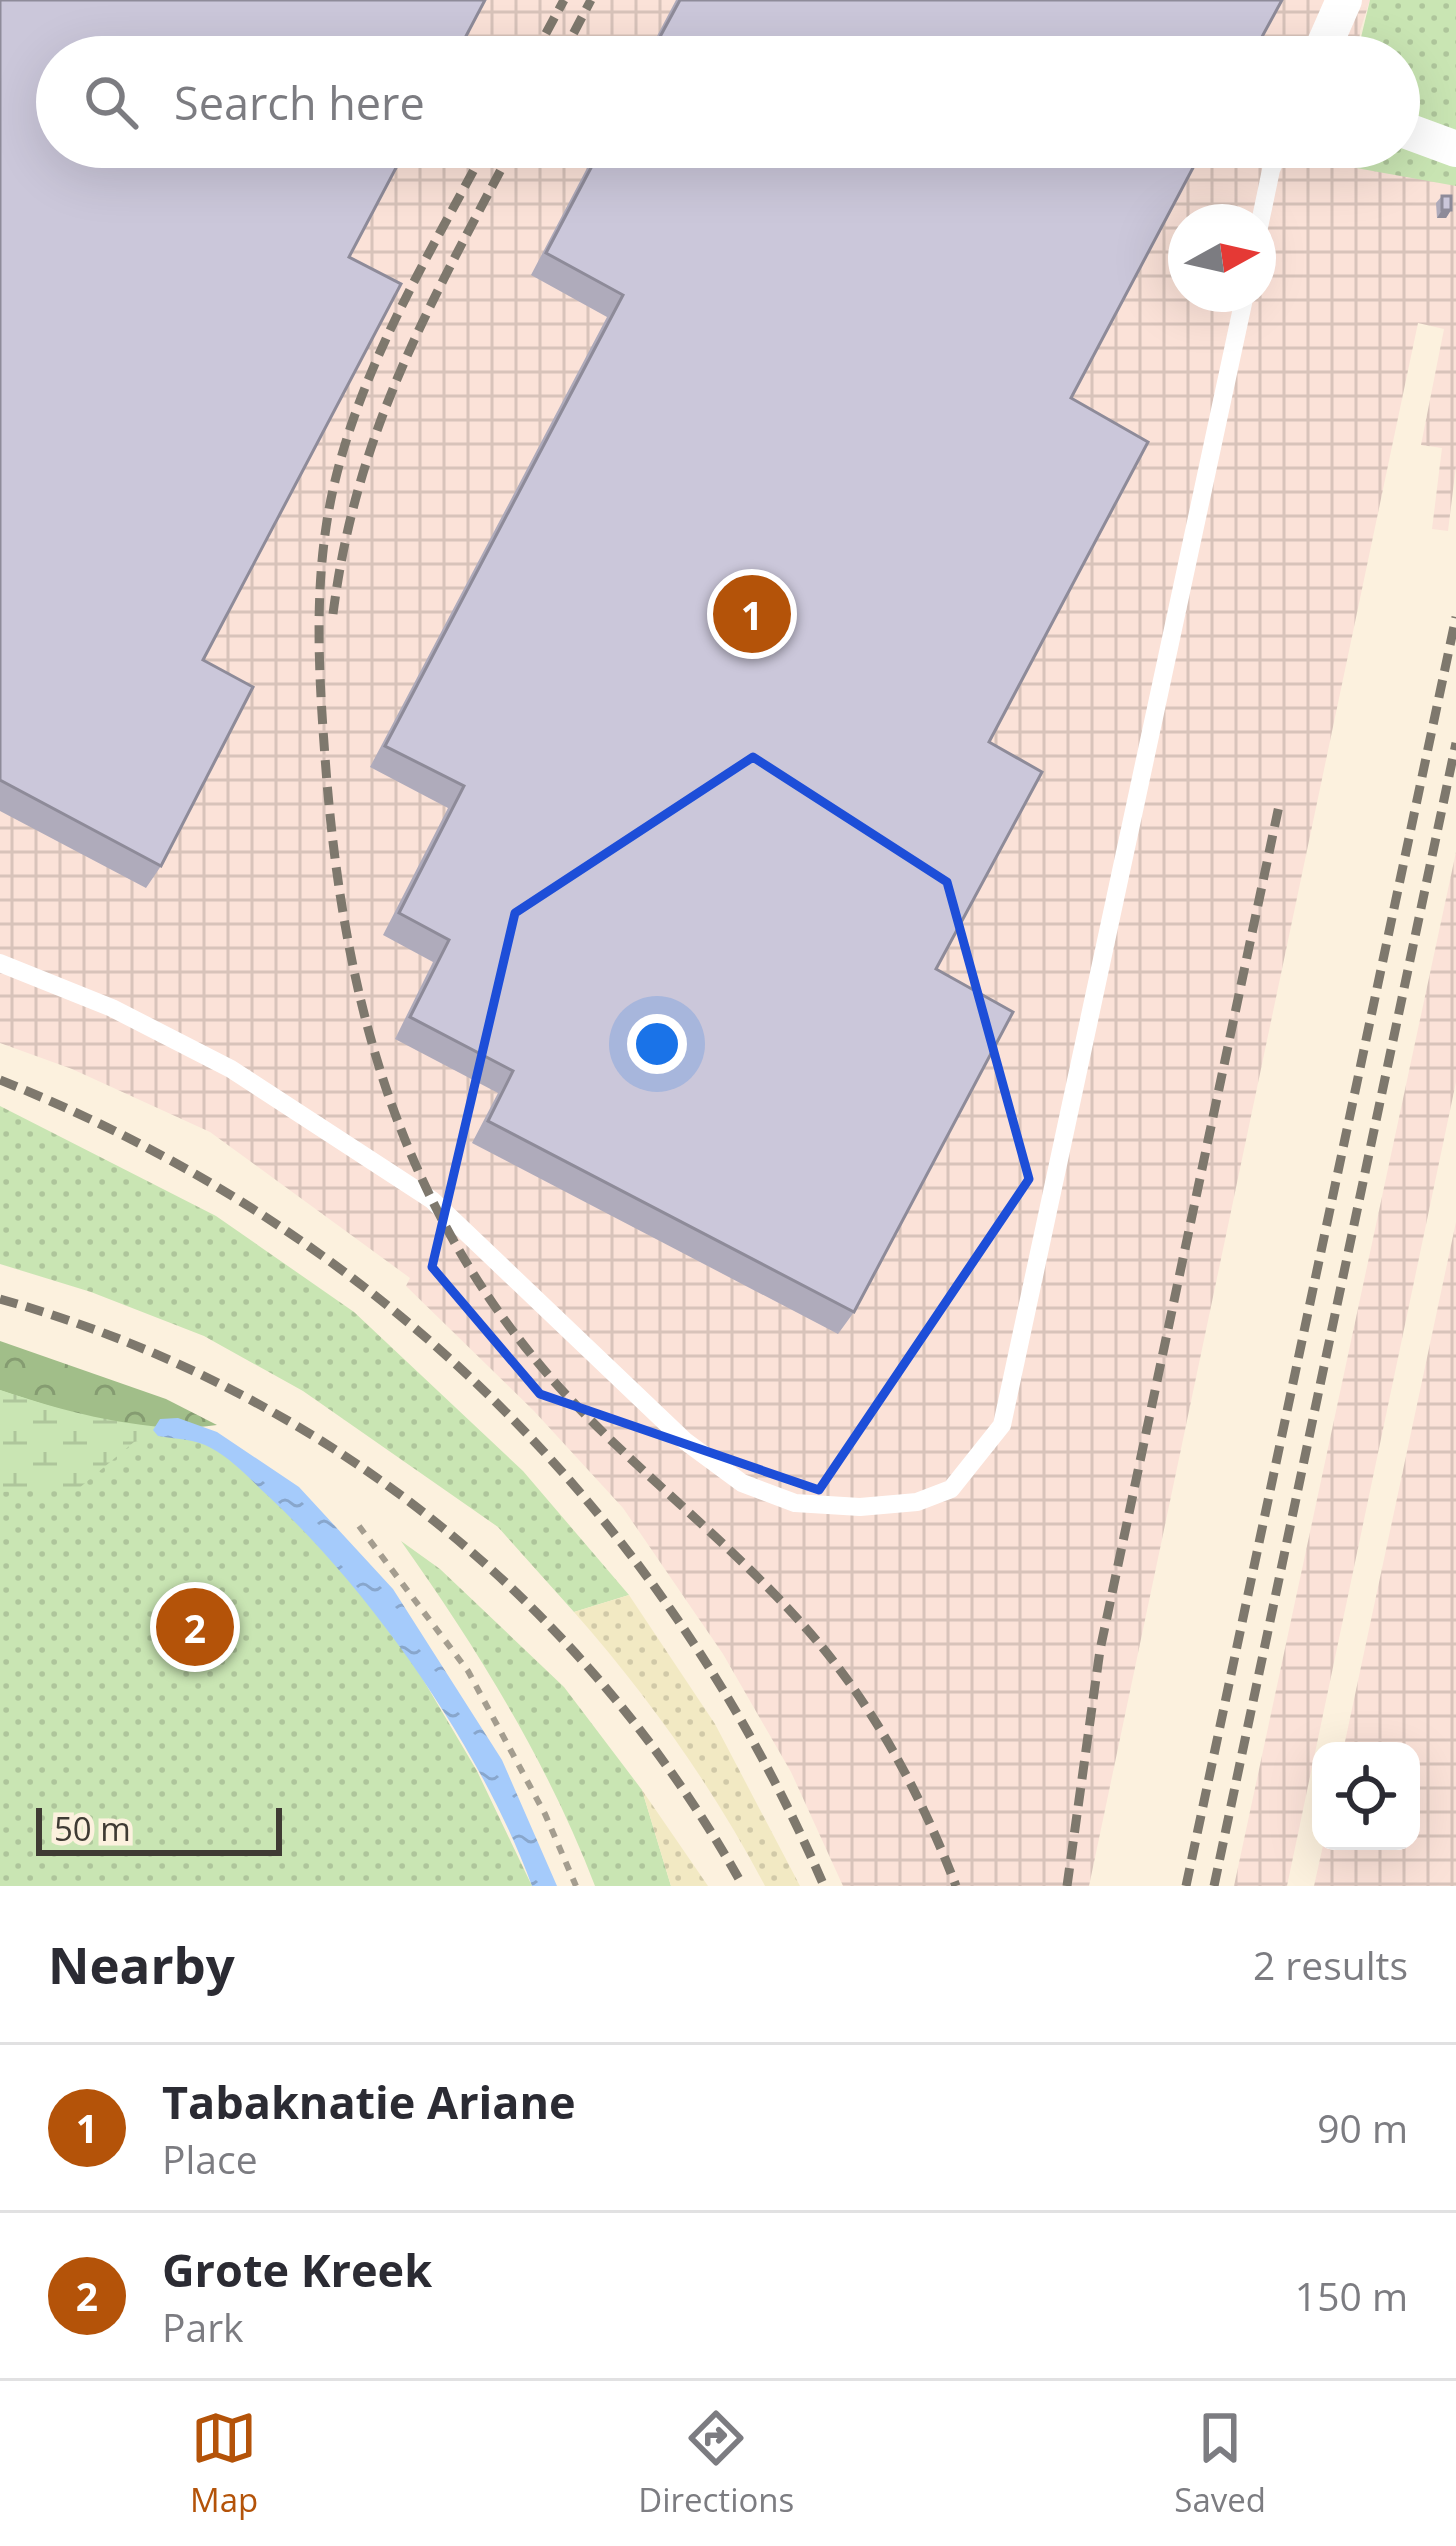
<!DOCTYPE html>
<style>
body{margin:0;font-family:"Open Sans",sans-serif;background:#f2f2f3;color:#2b2b33}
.controls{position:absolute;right:36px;bottom:36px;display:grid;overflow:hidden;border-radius:24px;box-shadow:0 12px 48px #0002}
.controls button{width:108px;height:108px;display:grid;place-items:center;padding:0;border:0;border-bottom:3px solid #e1e1e2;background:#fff;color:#2b2b33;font:60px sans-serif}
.compass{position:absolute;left:1168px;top:204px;width:108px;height:108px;border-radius:50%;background:#fff;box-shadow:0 12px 48px #0002;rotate:82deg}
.scale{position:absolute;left:36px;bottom:30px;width:246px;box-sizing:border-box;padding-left:12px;border:6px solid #3f3b34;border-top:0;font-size:33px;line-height:42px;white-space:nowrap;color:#3f3b34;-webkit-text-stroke:9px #fcf1de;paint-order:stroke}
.you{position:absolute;left:657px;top:1044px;width:42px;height:42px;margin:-30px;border:9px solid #fff;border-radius:50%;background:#1a73e8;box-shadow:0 0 0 18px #1a73e833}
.badge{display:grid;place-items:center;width:78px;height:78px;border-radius:50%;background:#b45309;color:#fff;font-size:39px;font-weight:700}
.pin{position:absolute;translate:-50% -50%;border:6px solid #fff;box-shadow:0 3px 12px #0006}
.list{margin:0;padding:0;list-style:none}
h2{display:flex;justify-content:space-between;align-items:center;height:156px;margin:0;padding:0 48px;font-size:51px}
h2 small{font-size:39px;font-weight:400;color:#7c7c81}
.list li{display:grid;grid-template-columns:78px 1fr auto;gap:36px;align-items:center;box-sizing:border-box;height:168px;padding:0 48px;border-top:3px solid #e1e1e2}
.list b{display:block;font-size:45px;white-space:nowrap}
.list p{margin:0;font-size:39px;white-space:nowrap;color:#7c7c81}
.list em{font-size:39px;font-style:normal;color:#7c7c81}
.icon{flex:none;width:66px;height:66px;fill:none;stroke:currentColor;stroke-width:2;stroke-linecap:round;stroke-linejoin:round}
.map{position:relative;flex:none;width:1456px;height:1886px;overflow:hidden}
.search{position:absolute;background:#fff;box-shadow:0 12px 48px #0002;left:36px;right:36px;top:36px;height:132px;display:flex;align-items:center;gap:30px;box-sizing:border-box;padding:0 42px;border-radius:66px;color:#7c7c81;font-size:45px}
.sheet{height:492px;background:#fff}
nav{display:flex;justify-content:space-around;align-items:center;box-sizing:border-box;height:168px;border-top:3px solid #e1e1e2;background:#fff;font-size:33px;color:#7c7c81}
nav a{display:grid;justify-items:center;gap:6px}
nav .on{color:#b45309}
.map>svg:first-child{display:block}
.industrial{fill:url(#industrial-grid);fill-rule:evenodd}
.grass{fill:url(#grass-dots)}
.forest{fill:url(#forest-crowns)}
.wetland{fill:url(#wetland-marsh)}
.sand{fill:url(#sand-dots)}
.water{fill:url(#water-ripples)}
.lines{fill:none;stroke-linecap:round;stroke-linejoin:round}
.path{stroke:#a49d8f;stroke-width:6;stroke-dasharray:9 9;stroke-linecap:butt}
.lane{stroke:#fff;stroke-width:18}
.street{stroke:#fff;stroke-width:36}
.rail{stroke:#7e786d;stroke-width:9;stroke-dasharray:18 9;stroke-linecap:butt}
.wall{fill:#afabbb}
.shaded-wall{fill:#8e8b99}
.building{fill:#cbc7da;stroke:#8e8b99;stroke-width:3}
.marked{fill:none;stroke:#1d4ed8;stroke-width:9;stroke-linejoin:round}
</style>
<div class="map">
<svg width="1456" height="1886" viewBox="0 0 1456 1886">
<defs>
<pattern id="industrial-grid" width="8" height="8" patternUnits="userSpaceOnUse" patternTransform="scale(3)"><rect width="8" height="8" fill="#fbe2d8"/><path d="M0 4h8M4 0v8" fill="none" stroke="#d8c3ba"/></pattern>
<pattern id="grass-dots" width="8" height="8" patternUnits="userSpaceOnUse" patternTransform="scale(3)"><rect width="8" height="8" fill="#c9e5b3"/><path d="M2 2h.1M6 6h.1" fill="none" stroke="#aec59b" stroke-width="1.8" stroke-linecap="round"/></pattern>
<pattern id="forest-crowns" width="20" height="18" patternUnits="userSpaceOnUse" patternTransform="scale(3)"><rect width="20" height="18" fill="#a1be89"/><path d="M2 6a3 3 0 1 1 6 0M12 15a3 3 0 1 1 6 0" fill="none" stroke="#859c71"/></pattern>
<pattern id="wetland-marsh" width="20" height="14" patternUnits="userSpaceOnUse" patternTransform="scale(3)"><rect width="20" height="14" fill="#c9e5b3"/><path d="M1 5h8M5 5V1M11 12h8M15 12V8" fill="none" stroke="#aec59b"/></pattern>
<pattern id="sand-dots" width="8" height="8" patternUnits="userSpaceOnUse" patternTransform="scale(3)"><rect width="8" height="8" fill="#f2e9c3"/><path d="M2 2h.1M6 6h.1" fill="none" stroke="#d1c9a8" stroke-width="1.8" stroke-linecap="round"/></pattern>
<pattern id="water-ripples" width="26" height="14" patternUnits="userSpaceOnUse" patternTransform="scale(3)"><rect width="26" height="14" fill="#a5cbfb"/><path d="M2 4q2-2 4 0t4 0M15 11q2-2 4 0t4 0" fill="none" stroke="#88a6cc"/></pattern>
</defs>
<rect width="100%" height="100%" fill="#fcf1de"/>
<path class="industrial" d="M0,0H1370L1360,31L1358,57H57V147H1399L1456,126V466L1448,531L1432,529L1442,448L1421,445L1444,329L1418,323L1089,1886H843L791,1772L723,1654L623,1508L534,1411L406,1286L410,1278L210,1132L72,1069L0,1043ZM1186,222H1258V294H1186Z
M1456,852V1082L1287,1886H1234Z
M1456,1222V1886H1314L1324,1841H1411V1751H1343Z"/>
<path class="grass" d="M1370,0H1456V186L1312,160L1319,147H1399V57H1358L1357,54Z
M0,1106L216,1216L354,1312L523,1471L629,1595L574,1612L498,1527L303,1391L204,1336L91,1292L0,1264Z
M0,1351L191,1429L295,1508L411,1659L477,1771L532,1886H0Z
M401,1541L440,1569L564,1687L642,1790L671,1886H595C548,1763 477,1648 401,1541Z"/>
<path class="forest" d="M0,1341L166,1399L217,1425C142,1436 71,1414 0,1390Z"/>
<path class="wetland" d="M0,1390C66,1412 121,1426 191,1429L134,1442L78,1489L0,1492Z"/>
<path class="sand" d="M629,1595L715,1724L800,1886H765C713,1787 648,1696 574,1612Z
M642,1790L708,1886H671Z"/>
<path class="water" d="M178,1418L217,1432L299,1487L393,1589L502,1760L557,1886H532C482,1750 373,1593 267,1495C250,1479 232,1459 211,1448C196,1439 175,1439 158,1436L153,1430L160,1419Z"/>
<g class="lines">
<path class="path" d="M359,1526L468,1671L545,1814L576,1886"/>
<path class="lane" d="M1258,232L1271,170L1281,147
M0,963L112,1008L231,1069L432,1200L685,1441L742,1483L795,1503L860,1507L917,1502L951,1489L1002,1425L1245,294"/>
<path class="street" d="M1319,57L1344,0
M1399,128L1456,149"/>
<path class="rail" d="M533,57L564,0
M561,57L591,0
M486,147C429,255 364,361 335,481C313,572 318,664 325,757C342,993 397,1207 559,1387C633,1468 720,1534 794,1615C867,1693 918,1787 956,1886
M333,614C356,432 429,306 513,147
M0,1080C377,1230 664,1514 824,1886
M0,1299C318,1388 582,1598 743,1886
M1067,1886L1100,1650L1280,801
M1186,1886L1456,617
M1214,1886L1456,743"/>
</g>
<path class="wall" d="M0,0L349,257L203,660L161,866L146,888L0,811Z
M676,0H1282L1251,57H646Z
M598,147H1204L1071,398L854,1312L838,1334L472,1143L498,1093L395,1039L433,962L383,935L448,808L370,767L607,317L531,275Z
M1442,196L1451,210L1446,218H1437L1436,203Z"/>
<path class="shaded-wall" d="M1442,210H1451L1446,218H1437Z"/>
<path class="building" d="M0,0H485L455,57H57V147H407L349,257L401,284L203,660L253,687L161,866L0,780Z
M680,0H1282L1251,57H649Z
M602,147H1204L1071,398L1148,442L989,742L1042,772L936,969L1013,1012L854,1312L488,1121L513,1071L410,1017L449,940L399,913L464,786L385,746L623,295L546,253Z
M1442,196H1451V210H1442Z"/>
<path class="marked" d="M753,757L947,882L1029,1179L819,1490L540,1394L432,1267L515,913Z"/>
</svg>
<div class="controls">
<button><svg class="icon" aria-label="locate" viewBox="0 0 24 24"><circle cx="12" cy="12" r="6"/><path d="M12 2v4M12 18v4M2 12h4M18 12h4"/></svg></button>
</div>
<svg class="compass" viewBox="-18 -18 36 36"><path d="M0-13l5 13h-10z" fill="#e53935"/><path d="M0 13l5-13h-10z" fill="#7c7c81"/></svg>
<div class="scale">50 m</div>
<div class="you"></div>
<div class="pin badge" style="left:752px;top:614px">1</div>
<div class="pin badge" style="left:195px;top:1627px">2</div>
<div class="search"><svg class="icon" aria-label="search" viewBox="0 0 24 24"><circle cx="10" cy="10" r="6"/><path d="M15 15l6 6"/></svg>Search here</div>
</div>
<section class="sheet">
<h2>Nearby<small>2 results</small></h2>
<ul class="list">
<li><span class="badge">1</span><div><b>Tabaknatie Ariane</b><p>Place</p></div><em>90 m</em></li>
<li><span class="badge">2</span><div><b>Grote Kreek</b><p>Park</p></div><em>150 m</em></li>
</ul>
</section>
<nav>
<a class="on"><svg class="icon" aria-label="map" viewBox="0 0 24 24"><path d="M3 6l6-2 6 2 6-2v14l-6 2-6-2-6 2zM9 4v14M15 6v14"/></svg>Map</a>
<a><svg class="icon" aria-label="directions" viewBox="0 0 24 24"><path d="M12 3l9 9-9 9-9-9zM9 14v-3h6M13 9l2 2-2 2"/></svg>Directions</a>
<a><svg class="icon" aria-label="saved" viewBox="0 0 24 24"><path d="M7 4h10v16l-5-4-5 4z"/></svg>Saved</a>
</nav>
